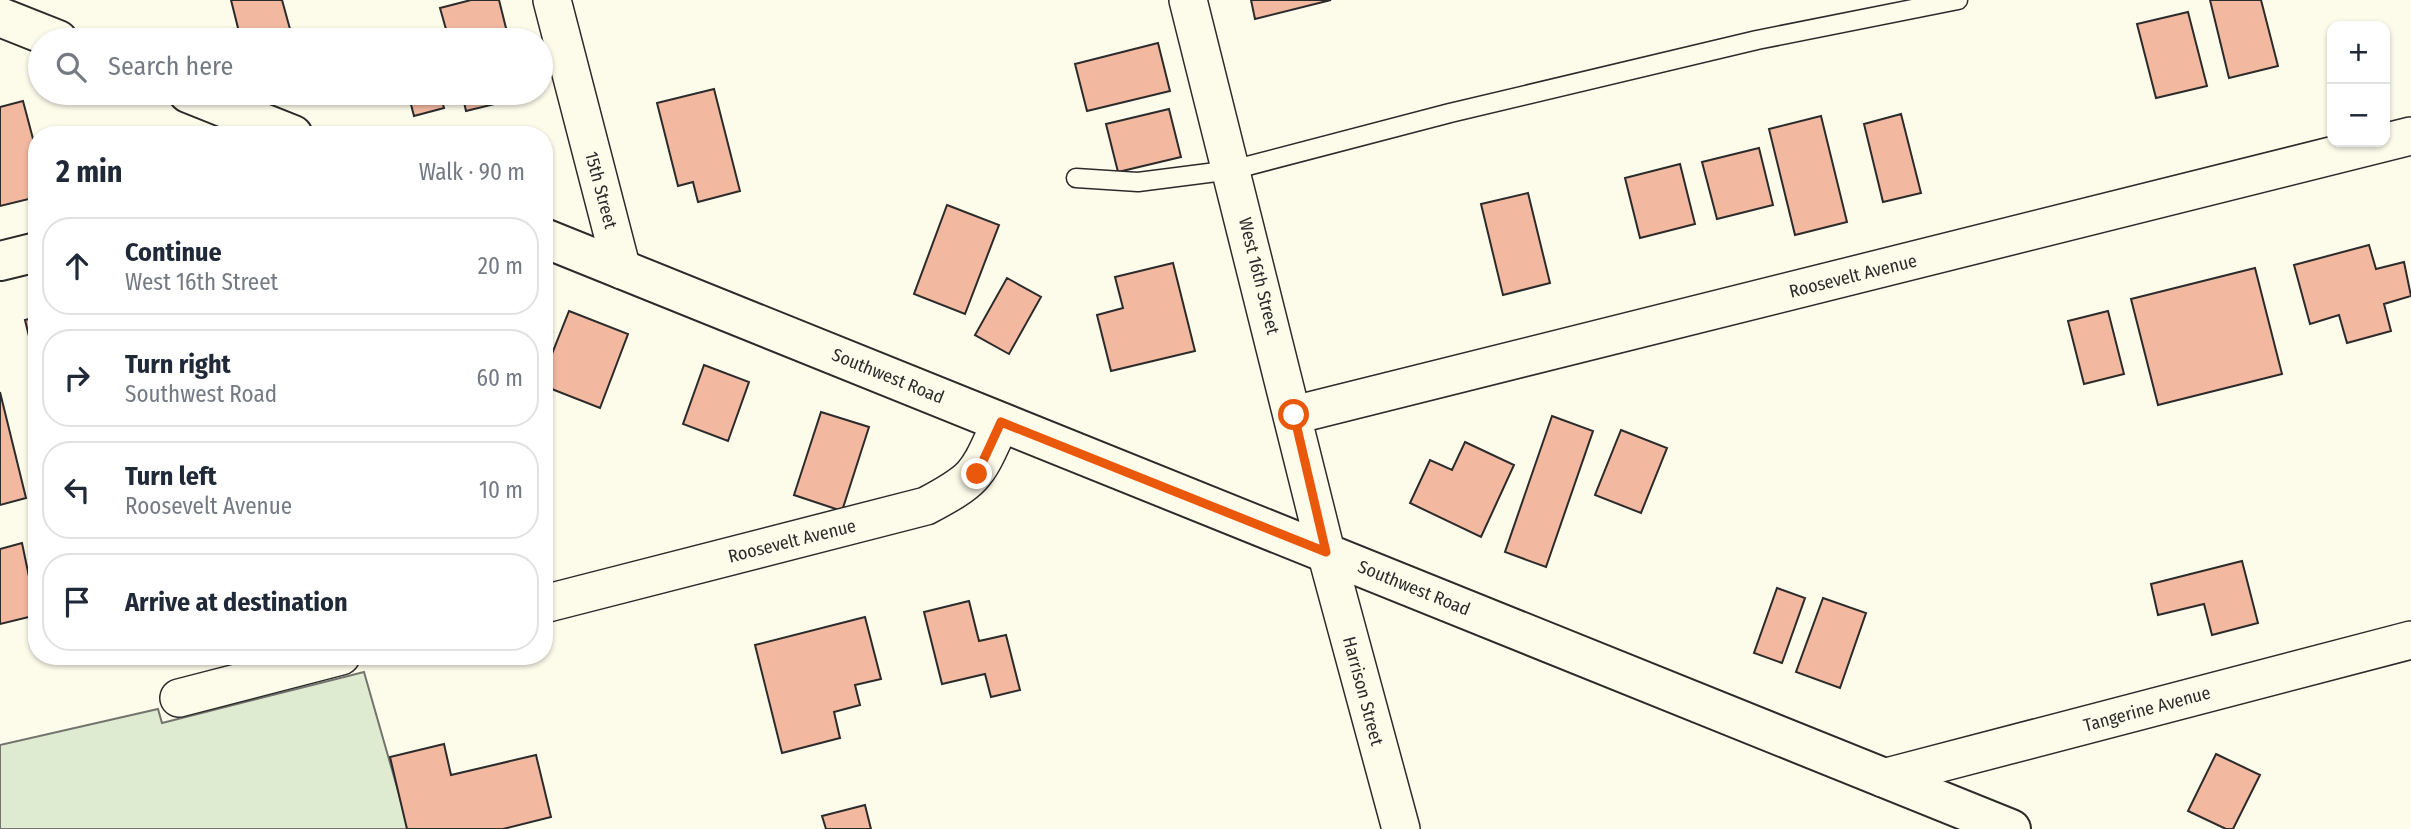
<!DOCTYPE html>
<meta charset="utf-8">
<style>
body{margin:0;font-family:"Fira Sans Condensed",sans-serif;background:#f6f6f7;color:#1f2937}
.controls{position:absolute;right:21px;top:21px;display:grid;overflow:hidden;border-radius:14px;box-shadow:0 2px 5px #0004}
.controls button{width:63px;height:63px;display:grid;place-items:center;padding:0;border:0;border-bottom:2px solid #e0e1e3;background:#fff;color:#1f2937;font:35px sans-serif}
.stop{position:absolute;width:21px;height:21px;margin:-16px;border:5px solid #ea580c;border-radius:50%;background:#fff}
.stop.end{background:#ea580c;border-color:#fff;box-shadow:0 2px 7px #0008}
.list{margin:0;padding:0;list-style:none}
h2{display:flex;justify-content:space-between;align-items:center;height:91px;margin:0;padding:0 28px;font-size:30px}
h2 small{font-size:23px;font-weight:400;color:#747a83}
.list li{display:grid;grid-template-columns:46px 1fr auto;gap:21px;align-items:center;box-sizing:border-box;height:98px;margin:0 14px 14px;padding:0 14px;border:2px solid #e0e1e3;border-radius:28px}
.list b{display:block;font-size:26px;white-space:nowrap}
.list p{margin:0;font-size:23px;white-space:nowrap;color:#747a83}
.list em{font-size:23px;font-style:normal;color:#747a83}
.icon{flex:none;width:38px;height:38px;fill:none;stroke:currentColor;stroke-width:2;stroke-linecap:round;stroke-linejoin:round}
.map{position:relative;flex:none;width:2411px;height:829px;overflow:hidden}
.search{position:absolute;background:#fff;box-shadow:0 2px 5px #0004;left:28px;top:28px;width:525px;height:77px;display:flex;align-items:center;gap:18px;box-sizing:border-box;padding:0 24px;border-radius:38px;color:#747a83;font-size:26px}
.panel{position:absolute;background:#fff;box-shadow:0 2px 5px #0004;left:28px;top:126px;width:525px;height:539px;border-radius:28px}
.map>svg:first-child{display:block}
.green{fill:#deebd1;stroke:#74746e;stroke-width:2}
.building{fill:#f2b8a0;stroke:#2b2b2b;stroke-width:2}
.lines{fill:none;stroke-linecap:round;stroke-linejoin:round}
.lane-casing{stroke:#2b2b2b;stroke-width:21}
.street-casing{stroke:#2b2b2b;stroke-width:40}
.secondary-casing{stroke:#2b2b2b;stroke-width:42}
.lane{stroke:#fdfbea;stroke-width:18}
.street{stroke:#fdfbea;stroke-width:37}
.secondary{stroke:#fdfbea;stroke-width:38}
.route{stroke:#ea580c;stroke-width:9}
.labels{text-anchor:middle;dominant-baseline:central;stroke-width:5;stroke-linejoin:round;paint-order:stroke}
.street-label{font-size:18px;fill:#2b2b2b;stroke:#fdfbea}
</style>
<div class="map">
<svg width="2411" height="829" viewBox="0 0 2411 829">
<rect width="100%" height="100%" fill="#fdfbea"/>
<path class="green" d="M364,672L409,829H0V745L158,709L162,723Z"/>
<path class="building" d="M231,0H282L290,29L241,40Z
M471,0H499L509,40H449L440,8Z
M1251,0H1331L1255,19Z
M2210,0H2261L2278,66L2229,78Z
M2188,12L2207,86L2156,98L2137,24Z
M1158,43L1170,91L1087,111L1075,64Z
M714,89L740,191L698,202L693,182L678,186L657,103Z
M408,93H440L444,108L414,116Z
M462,93H522L523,97L466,111Z
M23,101L37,154V197L0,206V107Z
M1169,109L1181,157L1118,172L1106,124Z
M1901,114L1921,193L1883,202L1864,124Z
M1821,116L1847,222L1795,235L1769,129Z
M1759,148L1773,205L1717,219L1702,162Z
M1680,164L1695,224L1640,238L1625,178Z
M1528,193L1550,283L1503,295L1481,204Z
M947,205L999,225L965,314L914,294Z
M2369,245L2376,269L2404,262L2411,296L2384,304L2391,331L2347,343L2339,315L2310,324L2294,265Z
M1173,263L1195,351L1111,371L1097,315L1123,308L1115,277Z
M2255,268L2282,374L2158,405L2131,299Z
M1007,278L1041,297L1009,354L975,335Z
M569,311L628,334L600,408L544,386V374Z
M2108,311L2124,374L2084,384L2068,321Z
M37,317V369L25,320Z
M704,365L749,382L728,441L683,424Z
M0,392L26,498L0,505Z
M821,412L869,427L842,511L794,495Z
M1552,416L1593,431L1546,567L1505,552Z
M1621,430L1667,448L1641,513L1595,495Z
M1465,442L1514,465L1481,537L1410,503L1430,460L1452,470Z
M22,543L37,615L0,624V549Z
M2242,561L2258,623L2212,635L2204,604L2158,615L2151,584Z
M1777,588L1805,598L1782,663L1754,653Z
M1823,598L1866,613L1840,688L1796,672Z
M969,601L979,641L1006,635L1020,690L991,697L985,674L942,684L924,612Z
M865,617L881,679L855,685L860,705L834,712L840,738L782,753L755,645Z
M444,744L451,775L536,755L551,817L503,829H407L390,757Z
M2216,754L2260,775L2233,829H2226L2188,811Z
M865,805L871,829H826L822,816Z"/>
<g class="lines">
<defs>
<path id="lane" d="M1076,178L1138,182L1232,170L1450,113L1757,40L1958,0"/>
<path id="street" d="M552,0L622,270
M1188,0L1326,552L1401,829
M1294,415L2411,136
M544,604L926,506C979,478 977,474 1001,422
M179,698L341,656
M1883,778L2411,640"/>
<path id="secondary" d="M0,17L58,40
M188,93L293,135
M544,238L2011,829
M0,261L37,252"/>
</defs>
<use href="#lane" class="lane-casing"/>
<use href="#street" class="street-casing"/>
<use href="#secondary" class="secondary-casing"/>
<use href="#lane" class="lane"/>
<use href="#street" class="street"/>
<use href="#secondary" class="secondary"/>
</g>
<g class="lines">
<path class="route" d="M977,474L1001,422L1326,552L1294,415"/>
</g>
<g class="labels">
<g class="street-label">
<text transform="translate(601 190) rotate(75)">15th Street</text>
<text transform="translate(1259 276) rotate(76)">West 16th Street</text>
<text transform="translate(1853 276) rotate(-14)">Roosevelt Avenue</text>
<text transform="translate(888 376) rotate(22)">Southwest Road</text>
<text transform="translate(792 541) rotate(-14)">Roosevelt Avenue</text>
<text transform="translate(1414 588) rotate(22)">Southwest Road</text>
<text transform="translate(1363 691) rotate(75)">Harrison Street</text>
<text transform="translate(2147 709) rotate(-15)">Tangerine Avenue</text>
</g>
</g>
</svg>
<div class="controls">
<button>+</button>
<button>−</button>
</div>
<div class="stop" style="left:1294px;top:415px"></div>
<div class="stop end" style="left:977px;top:474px"></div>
<div class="search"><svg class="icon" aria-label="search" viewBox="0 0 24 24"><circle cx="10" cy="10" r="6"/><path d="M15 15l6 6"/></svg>Search here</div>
<section class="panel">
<h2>2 min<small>Walk · 90 m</small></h2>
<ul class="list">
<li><svg class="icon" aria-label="ahead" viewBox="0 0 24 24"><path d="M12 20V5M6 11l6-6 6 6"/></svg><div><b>Continue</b><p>West 16th Street</p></div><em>20 m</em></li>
<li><svg class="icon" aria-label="right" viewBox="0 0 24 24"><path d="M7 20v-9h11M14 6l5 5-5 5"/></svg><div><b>Turn right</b><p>Southwest Road</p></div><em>60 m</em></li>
<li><svg class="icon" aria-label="left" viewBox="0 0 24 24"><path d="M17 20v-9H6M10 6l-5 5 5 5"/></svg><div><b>Turn left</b><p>Roosevelt Avenue</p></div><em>10 m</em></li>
<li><svg class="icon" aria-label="arrive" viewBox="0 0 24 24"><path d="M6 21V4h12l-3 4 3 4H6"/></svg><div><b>Arrive at destination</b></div></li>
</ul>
</section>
</div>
